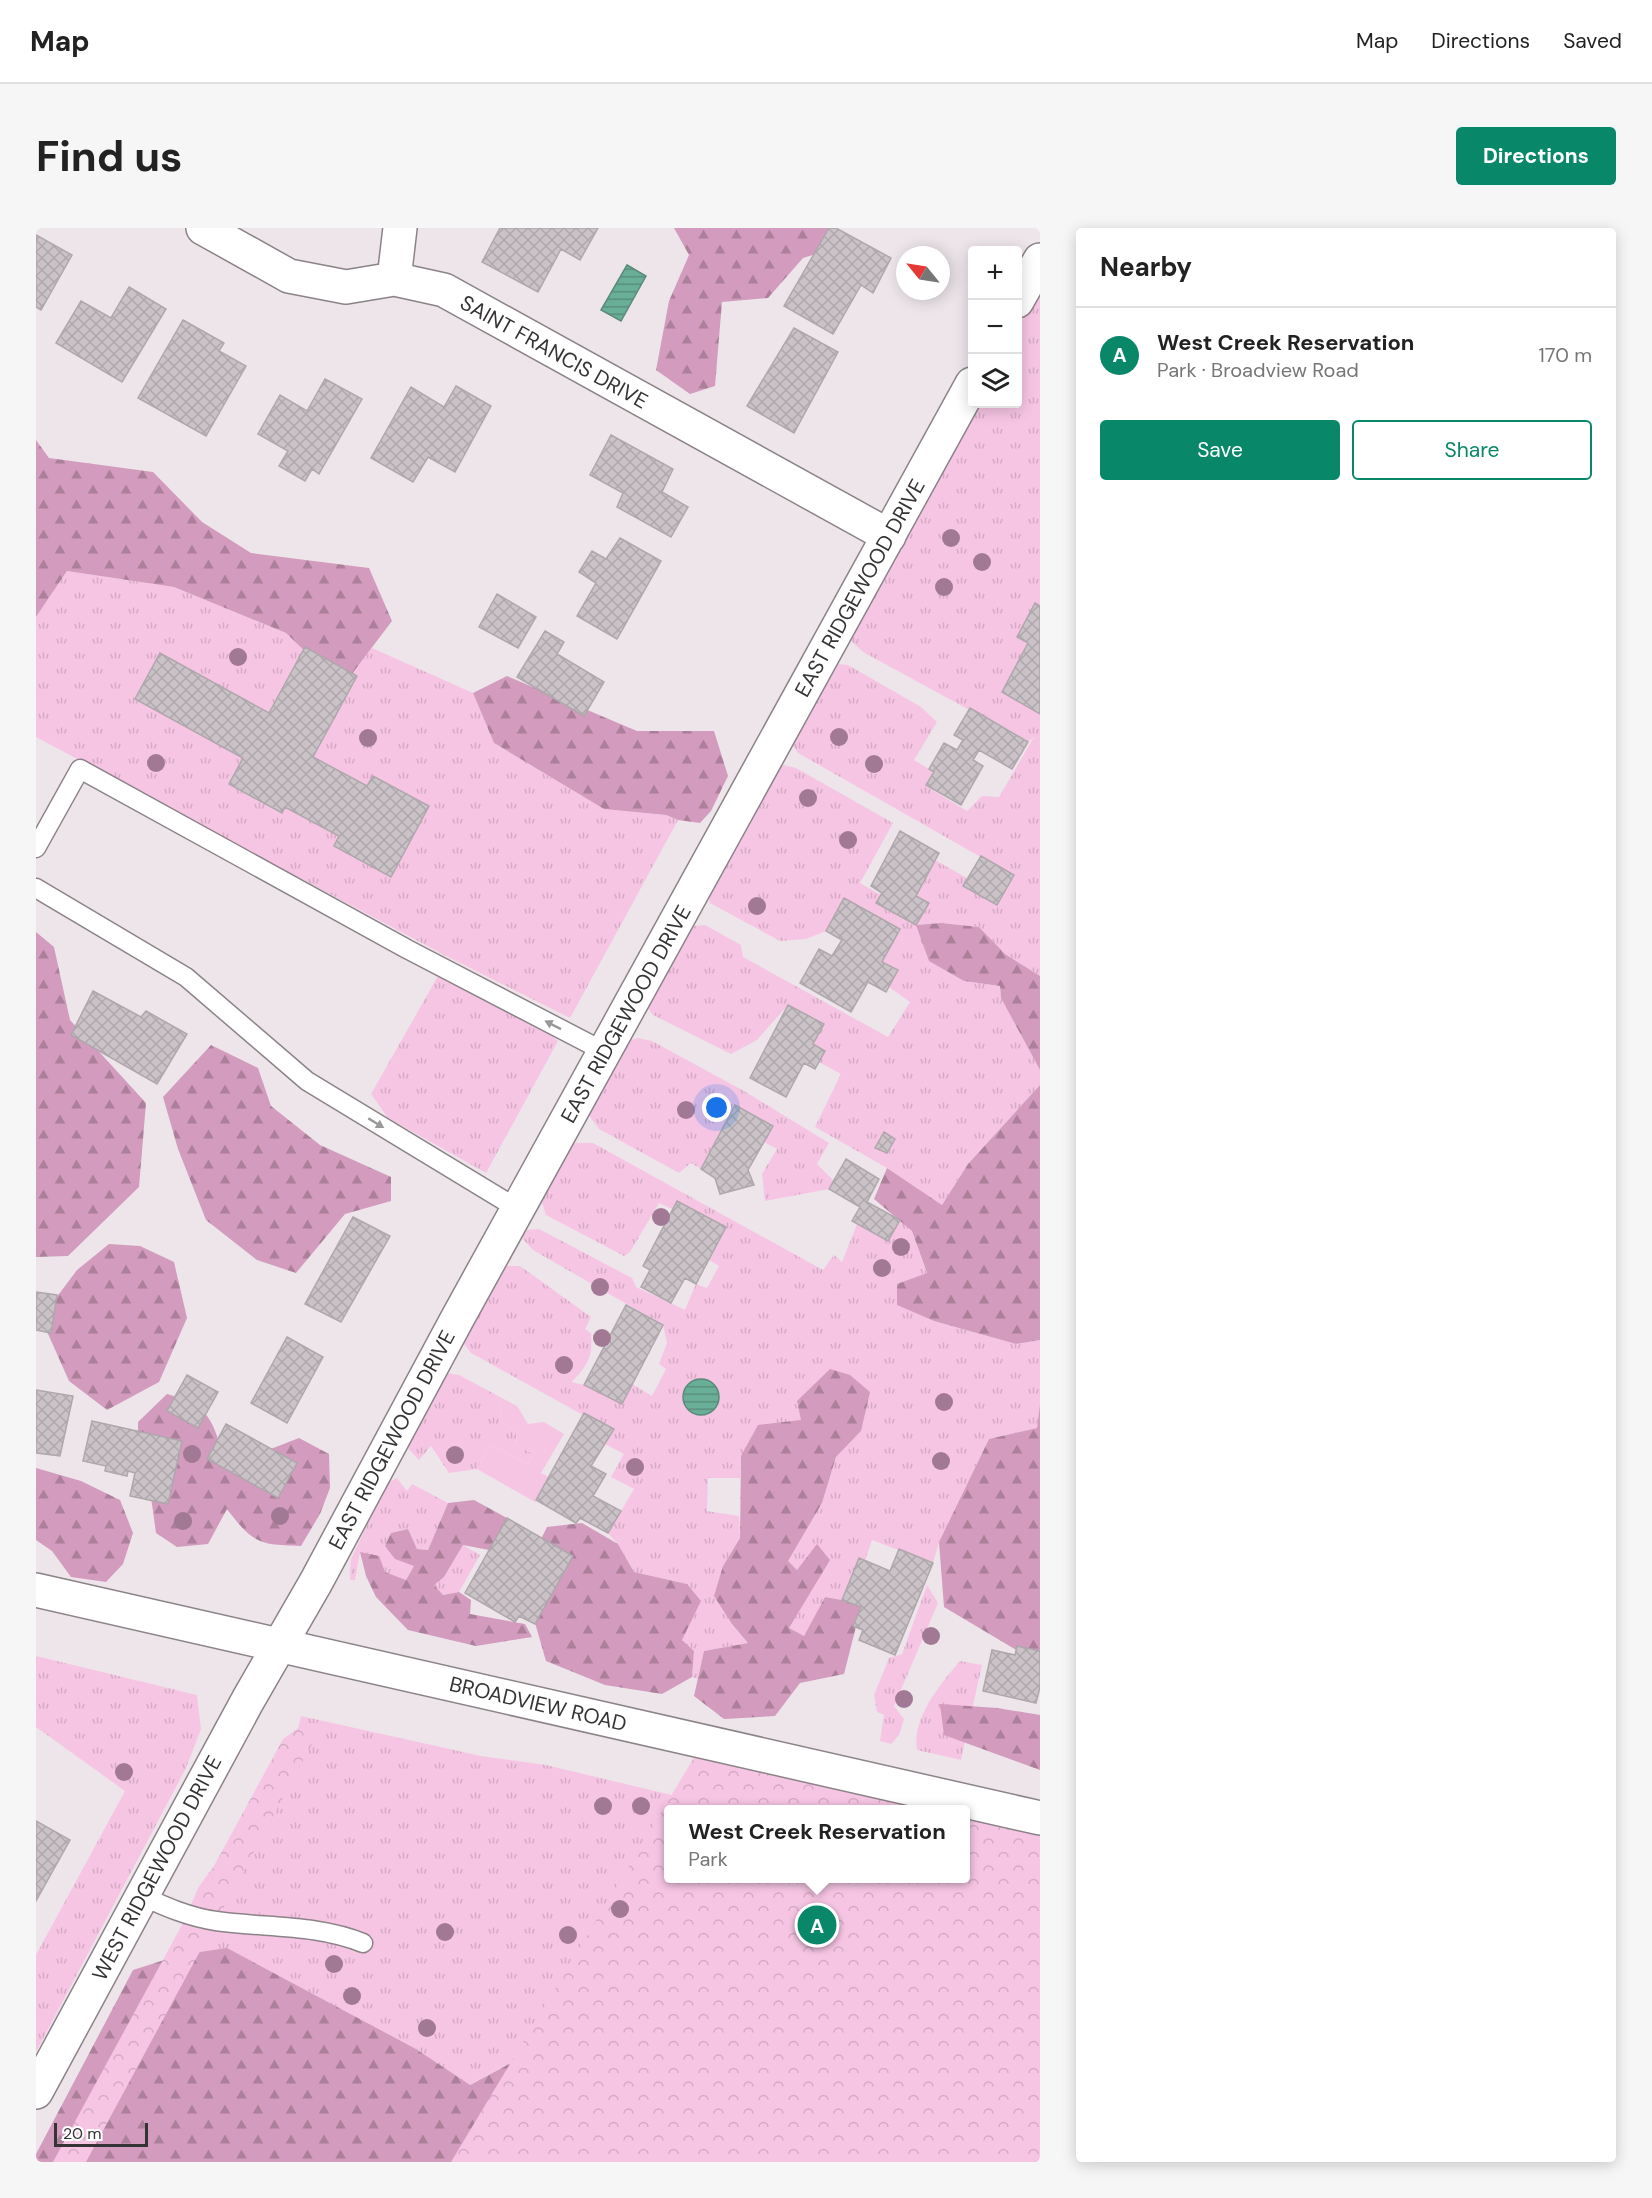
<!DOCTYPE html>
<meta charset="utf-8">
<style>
body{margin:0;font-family:"DM Sans",sans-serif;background:#f6f6f6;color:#222}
.controls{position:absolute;right:18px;top:18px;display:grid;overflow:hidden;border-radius:6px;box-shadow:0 3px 15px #0003}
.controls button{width:54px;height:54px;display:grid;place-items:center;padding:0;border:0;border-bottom:2px solid #e0e0e0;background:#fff;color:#222;font:30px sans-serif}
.compass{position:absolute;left:860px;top:18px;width:54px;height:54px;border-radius:50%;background:#fff;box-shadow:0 3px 15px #0003;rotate:300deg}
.scale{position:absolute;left:18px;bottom:15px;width:94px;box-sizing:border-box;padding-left:6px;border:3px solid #363335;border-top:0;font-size:16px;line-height:21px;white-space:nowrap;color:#363335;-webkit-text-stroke:4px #fff;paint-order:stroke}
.you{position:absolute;left:681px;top:880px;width:21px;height:21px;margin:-15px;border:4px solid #fff;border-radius:50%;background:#1a73e8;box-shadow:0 0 0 9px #1a73e833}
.badge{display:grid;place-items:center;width:39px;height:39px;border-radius:50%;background:#088769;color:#fff;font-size:20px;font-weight:700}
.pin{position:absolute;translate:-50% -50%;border:3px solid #fff;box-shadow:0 2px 6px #0006}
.popup{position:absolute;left:628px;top:1577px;width:306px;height:78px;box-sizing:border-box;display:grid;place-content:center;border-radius:6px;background:#fff;filter:drop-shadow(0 2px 4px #0005);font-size:20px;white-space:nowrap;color:#767676}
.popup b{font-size:22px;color:#222}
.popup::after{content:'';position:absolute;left:50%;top:100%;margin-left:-12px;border:12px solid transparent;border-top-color:#fff}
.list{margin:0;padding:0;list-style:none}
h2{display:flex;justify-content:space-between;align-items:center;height:78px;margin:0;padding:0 24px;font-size:26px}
h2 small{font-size:20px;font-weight:400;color:#767676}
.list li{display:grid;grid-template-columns:39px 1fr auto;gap:18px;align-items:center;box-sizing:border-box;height:96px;padding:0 24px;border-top:2px solid #e0e0e0}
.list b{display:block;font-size:22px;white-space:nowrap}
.list p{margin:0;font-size:20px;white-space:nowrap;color:#767676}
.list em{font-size:20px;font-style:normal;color:#767676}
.actions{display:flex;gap:12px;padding:18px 24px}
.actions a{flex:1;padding:14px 0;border:2px solid #088769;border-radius:6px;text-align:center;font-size:21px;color:#088769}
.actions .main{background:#088769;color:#fff}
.icon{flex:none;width:33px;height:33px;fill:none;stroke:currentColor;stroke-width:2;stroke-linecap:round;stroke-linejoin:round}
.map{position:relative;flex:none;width:1004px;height:1934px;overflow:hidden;border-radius:6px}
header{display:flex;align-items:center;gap:36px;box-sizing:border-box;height:84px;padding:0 30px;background:#fff;border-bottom:2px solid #e0e0e0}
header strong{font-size:28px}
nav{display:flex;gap:33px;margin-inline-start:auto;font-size:21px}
.intro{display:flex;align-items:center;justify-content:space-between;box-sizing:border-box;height:144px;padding:0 36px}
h1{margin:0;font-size:42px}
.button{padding:15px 27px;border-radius:6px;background:#088769;color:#fff;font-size:21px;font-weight:700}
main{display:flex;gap:36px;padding:0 36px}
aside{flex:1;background:#fff;border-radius:6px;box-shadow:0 3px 15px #0003}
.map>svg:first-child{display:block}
.grass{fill:url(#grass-tufts)}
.forest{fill:url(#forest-firs)}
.park{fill:url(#park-crowns);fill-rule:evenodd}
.garden{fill:#f7c5e4}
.water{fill:url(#water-rules);stroke:#5a8a7a;stroke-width:1.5}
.building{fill:url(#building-cross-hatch);stroke:#afa7ab;stroke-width:1.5}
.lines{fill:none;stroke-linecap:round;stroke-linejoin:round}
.lane-casing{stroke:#8b8388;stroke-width:21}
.street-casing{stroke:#8b8388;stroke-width:36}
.secondary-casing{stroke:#8b8388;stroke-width:36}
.primary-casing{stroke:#8b8388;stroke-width:36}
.lane{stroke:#fff;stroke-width:18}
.street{stroke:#fff;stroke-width:33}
.secondary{stroke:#fff;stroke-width:33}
.primary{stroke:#fff;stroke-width:33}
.tree{fill:#a17995}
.oneway{fill:#9a999a}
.labels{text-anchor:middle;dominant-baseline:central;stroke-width:4.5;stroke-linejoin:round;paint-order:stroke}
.street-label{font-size:21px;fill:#363335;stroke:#fff}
</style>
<header>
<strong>Map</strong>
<nav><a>Map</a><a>Directions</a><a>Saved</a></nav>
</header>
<div class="intro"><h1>Find us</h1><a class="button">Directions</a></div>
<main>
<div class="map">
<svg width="1004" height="1934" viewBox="0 0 1004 1934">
<defs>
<pattern id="grass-tufts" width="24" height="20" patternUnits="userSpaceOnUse" patternTransform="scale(1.5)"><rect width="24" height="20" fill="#f7c5e4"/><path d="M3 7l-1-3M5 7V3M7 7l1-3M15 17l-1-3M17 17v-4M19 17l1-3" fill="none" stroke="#d4aac4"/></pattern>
<pattern id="forest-firs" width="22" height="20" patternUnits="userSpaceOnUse" patternTransform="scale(1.5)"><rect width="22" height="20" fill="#d39bbe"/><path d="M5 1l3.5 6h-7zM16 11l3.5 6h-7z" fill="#ac7f9b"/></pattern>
<pattern id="park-crowns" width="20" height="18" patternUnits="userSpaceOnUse" patternTransform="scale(1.5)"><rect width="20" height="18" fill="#f7c5e4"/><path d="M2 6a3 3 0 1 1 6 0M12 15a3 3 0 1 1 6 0" fill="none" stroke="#d4aac4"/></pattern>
<pattern id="water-rules" width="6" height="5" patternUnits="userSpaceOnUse" patternTransform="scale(1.5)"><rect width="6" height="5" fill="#69af97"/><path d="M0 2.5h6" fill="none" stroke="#578f7c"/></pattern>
<pattern id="building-cross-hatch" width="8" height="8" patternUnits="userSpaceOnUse" patternTransform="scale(1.5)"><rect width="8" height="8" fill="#cac2c6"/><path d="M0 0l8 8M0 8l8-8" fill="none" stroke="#aea7ab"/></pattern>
</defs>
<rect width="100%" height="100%" fill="#ede5ea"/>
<path class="grass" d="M1004,59V748L969,726L943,699L905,695L881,697L928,753L964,758L965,770L1004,842V857L932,936L906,977L851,940L779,899L805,846L783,834L789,823L777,816L788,796L752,777L721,812L695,826L617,787L611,779L658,698L669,697L705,717L707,729L852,809L874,774L853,759L862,742L846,734L864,701L808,671L790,703L770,711L744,713L674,675L672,666L740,540L748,537L760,540L857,595L824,655L845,667L880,696L892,675L880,668L899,632L931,650L927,658L961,677L978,648L762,525L756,517L802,436L812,437L885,479L901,494L878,532L898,544L890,558L931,583L946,568L963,569L998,509L992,514L827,424L812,410L940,176H981L982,100Z
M31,343L138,359L250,405L306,458L336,420L437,465L458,515L568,581L630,587L642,592L534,790L412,729L0,509V389Z
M402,748C443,762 487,786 522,813L450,945L352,890L335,866Z
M602,810L616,813L708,863L793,915L781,936L798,953L793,961L729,973L726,946L741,921L728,914L737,898L700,878L665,941L655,935L643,945L563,901L552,886L588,814Z
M535,915H557L787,1042L798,1027L806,1034L821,996L852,1013L864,992L876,1003L891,1046L862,1077L898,1093L980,1116L1004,1112V1176L1001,1200L953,1211L903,1314L897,1335L836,1312L829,1333L823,1330L806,1372L789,1369L768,1408L753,1401L761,1342L751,1333L786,1275L800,1229L825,1203L765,1192L705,1228L704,1250H672L671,1283L703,1288L704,1310L687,1338L696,1396L712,1415L668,1423L662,1451L656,1449L658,1423L645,1412L651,1356L598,1344L582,1316L572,1305L598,1261L575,1249L588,1226L569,1216L578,1201L548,1185L547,1187L435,1125L425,1112L466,1038H484L555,1089L549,1101L555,1105C557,1130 552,1136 536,1154L548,1157L586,1176L596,1156L616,1168L630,1141L623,1136L631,1115L627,1097L497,1022L486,1010L491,1002L503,1001L596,1050L600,1059L649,1082L660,1056L671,1060L683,1038L673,1032L690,999L641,973L636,981L623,975L594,1024L588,1028L510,987L505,972Z
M409,1145L423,1147L464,1169L465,1195L480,1203L481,1218L498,1226L492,1236L455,1217L441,1241L413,1245L395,1218L383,1232L368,1216Z
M361,1250L371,1263L376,1256L412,1275L392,1322L381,1321L372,1301L355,1305L349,1319L378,1338L370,1352L349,1344L324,1324L319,1352H314L315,1331L351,1255Z
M427,1317L444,1327L423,1364L407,1367L397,1357L408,1349Z
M891,1357L902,1375L858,1478L868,1491L863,1507L855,1516L844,1513L848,1487L841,1484L838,1467L853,1430L866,1426Z
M0,1428L161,1467L165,1501L150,1540L0,1824V1727L89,1563L0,1499Z
M924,1433L946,1437L925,1532L881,1522C875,1491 905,1455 924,1433Z
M265,1488L445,1528L510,1537L665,1574L632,1582V1650L558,1790L433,1857L380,1821L192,1721L144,1727L149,1697L333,1710C272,1679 212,1699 155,1677L162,1660L191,1620L261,1506Z"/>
<path class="forest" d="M638,0H798L796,21L767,30L732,70L686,74L679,158L654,166L620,142L633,73L653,27Z
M0,212L13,230L117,244L166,294L215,325L333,340L356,393L306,459L250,405L138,359L31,343L0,389Z
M471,448L601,503H678L692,548L675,583L664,595L642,592L630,587L568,581L458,515L437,465Z
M905,695L943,699L969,726L1004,748V842L965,770L964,758L928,753L893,733L880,697Z
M0,704L18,719L34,792L110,875L103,959L32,1028L0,1029Z
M175,817L222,840L235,878L284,917L355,949V973L309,986L260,1045L221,1032L170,992L142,921L127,869Z
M1004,857V1112L980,1116L898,1093L861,1077V1056L891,1045L876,1003L838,971L851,940L906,977L932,936Z
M73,1016L104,1018L138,1034L151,1090L123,1154L71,1182L33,1153L5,1090L41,1042Z
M794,1141L814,1147L834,1164L825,1203L800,1229L786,1275L752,1333L761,1342L781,1316L794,1332L753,1400L768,1408L789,1369L806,1372L825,1379L808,1446L764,1455L739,1488L688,1491L658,1468L668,1423L712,1415L696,1396L678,1368L687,1338L704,1310L705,1228L722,1197L765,1192L761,1173Z
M131,1166C174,1178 177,1192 188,1232L214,1229L263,1210L293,1226L294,1260L284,1286L265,1318C222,1317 217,1315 191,1281L172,1316L141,1319L120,1305L114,1262L102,1233V1194Z
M1004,1176V1436L908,1379L903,1314L953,1211L1001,1200Z
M0,1240L45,1253L84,1272L97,1305L87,1336L70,1354L35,1349L16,1323L0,1312Z
M438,1272L471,1290L453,1322L427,1317L408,1349L398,1357L407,1367L423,1364L435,1372L434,1386L489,1396L496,1409L440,1418L372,1402L340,1369L330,1348L324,1324L343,1328L349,1344L370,1352L378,1338L359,1331L349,1318L355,1305L372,1301L381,1321L392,1322L412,1275Z
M546,1295L582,1316L598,1344L651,1356L665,1373L646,1412L658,1423L656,1449L626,1466L569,1457L510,1433L495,1381L494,1333L511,1299Z
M904,1476L961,1480L1004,1487V1542L908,1507Z
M930,1650L1004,1934H0V1926L97,1742L144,1727L191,1720L380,1821L434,1857L558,1790Z"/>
<path class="park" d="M288,1494L50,1934H17L247,1511L268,1496Z
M668,1513L1004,1590V1934H415ZM632,1582H930V1650H632Z"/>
<path class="garden" d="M464,1169L481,1178L492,1196L508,1194L528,1206L505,1245L513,1249L499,1274L441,1241L455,1217L492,1236L498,1226L481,1218L480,1203L465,1195Z"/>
<path class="water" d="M591,37L610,48L585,93L565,82Z
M647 1169a18 18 0 1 1 36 0a18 18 0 1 1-36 0Z"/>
<path class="building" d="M464,0H562L544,32L525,21L502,64L446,34Z
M793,0H800L855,30L837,65L825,57L797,106L748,78Z
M0,7L36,27L5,82L0,79Z
M93,59L130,81L86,154L20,115L45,73L75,90Z
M147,92L188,115L183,123L210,138L170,208L102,170Z
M758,100L802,124L758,205L711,178Z
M289,151L326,171L283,246L276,241L269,253L243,238L252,223L222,206L244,167L271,183Z
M420,158L455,178L419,244L392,229L377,254L335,230L375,159L408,179Z
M575,207L637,241L626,264L652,279L635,309L581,279L587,265L554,247Z
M584,310L625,333L581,411L541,388L560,355L543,344L556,323L570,331Z
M461,366L500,389L482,420L443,399Z
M999,375L1004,378V486L966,464L992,415L981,409Z
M509,403L528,414L521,426L568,454L548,488L481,449Z
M269,419L321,448L277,529L331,558L337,548L393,578L355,649L298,618L303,608L249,579L246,585L193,556L207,530L99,471L124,425L233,485Z
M934,480L992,514L976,541L943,522L937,532L947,538L925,577L890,557L898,544L893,541L908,515L921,522L927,512L918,507Z
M864,603L903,625L880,668L893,675L880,697L840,675L846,665L835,658Z
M945,628L978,647L961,677L927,658Z
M808,670L864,701L846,734L862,742L850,764L832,754L815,784L764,755L783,721L796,728L806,712L790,703Z
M57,763L105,789L110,783L151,806L121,856L35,807Z
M752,777L788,796L777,816L789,823L779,841L768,835L750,869L714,850Z
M699,877L737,898L712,942L718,957L684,966L679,950L665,941Z
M848,904L859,911L851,925L839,920Z
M810,931L843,951L831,974L864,992L852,1013L816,993L824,979L793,961Z
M641,973L690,999L660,1056L649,1050L635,1075L605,1059L614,1042L607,1038Z
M317,989L354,1008L305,1094L269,1076Z
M0,1064L21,1067L15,1105L0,1102Z
M590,1077L627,1097L586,1176L548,1157Z
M251,1109L287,1129L251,1195L215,1175Z
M151,1147L182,1164L162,1200L131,1183Z
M0,1162L37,1168L24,1228L0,1225Z
M548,1185L578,1201L555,1238L570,1246L557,1268L585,1283L572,1305L544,1290L540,1295L500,1272Z
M56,1193L146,1213L132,1276L94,1268L99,1245L92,1243L91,1248L69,1243L70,1238L47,1233Z
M190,1196L261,1235L242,1270L171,1231Z
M471,1290L537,1328L499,1396L483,1388L479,1394L429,1365Z
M863,1321L897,1335L859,1427L823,1412L827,1402L817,1398L825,1379L806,1372L823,1330L854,1343Z
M981,1418L1004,1423V1459L1000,1475L947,1463L956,1422L979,1427Z
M0,1593L34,1612L0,1673Z"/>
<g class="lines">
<defs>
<path id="lane" d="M0,620L44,541L371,721L569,824
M0,660L150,749L271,853L482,981
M106,1668C130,1679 153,1689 180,1693C229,1700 281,1696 327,1715"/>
<path id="street" d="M167,0L253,48L310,59L358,51L408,62L853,308
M358,51L364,0"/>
<path id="secondary" d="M981,73L1004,32
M0,1864L212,1472L280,1354L420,1093L936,156"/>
<path id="primary" d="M0,1362L1004,1590"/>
</defs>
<use href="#lane" class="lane-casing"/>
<use href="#street" class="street-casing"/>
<use href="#secondary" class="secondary-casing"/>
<use href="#primary" class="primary-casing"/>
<use href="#lane" class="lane"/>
<use href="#street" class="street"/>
<use href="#secondary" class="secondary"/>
<use href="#primary" class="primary"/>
</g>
<g class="tree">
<circle cx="915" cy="310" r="9"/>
<circle cx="946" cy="334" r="9"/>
<circle cx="908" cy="359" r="9"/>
<circle cx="202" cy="429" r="9"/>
<circle cx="803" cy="509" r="9"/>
<circle cx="332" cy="510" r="9"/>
<circle cx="120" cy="535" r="9"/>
<circle cx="838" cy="536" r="9"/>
<circle cx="772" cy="570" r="9"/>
<circle cx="812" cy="612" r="9"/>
<circle cx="721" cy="678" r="9"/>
<circle cx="650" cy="882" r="9"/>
<circle cx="625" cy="989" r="9"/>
<circle cx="865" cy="1019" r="9"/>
<circle cx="846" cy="1040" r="9"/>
<circle cx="564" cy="1059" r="9"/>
<circle cx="566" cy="1110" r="9"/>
<circle cx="528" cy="1137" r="9"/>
<circle cx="908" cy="1174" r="9"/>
<circle cx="156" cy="1226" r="9"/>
<circle cx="419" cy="1227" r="9"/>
<circle cx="905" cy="1233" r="9"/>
<circle cx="599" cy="1239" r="9"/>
<circle cx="244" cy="1288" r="9"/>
<circle cx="147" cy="1293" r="9"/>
<circle cx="895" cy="1408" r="9"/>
<circle cx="868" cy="1471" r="9"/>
<circle cx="88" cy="1544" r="9"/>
<circle cx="567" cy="1578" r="9"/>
<circle cx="605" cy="1578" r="9"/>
<circle cx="584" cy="1681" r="9"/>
<circle cx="409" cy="1704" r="9"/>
<circle cx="532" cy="1707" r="9"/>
<circle cx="298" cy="1736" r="9"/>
<circle cx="316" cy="1768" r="9"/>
<circle cx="391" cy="1800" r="9"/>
</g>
<defs><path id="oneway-solid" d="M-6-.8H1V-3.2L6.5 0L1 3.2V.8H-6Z" transform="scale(1.5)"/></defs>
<g class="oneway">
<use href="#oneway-solid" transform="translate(517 797) rotate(-153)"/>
<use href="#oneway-solid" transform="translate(340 895) rotate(31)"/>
</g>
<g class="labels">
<g class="street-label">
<text transform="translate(518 124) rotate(29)">SAINT FRANCIS DRIVE</text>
<text transform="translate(824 360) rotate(-61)">EAST RIDGEWOOD DRIVE</text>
<text transform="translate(590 786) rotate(-61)">EAST RIDGEWOOD DRIVE</text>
<text transform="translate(356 1212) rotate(-62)">EAST RIDGEWOOD DRIVE</text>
<text transform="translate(502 1476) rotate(13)">BROADVIEW ROAD</text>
<text transform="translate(121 1640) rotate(-62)">WEST RIDGEWOOD DRIVE</text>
</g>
</g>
</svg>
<div class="controls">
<button>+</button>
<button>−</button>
<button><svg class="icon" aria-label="layers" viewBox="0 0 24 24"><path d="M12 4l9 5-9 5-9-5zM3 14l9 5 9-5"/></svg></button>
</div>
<svg class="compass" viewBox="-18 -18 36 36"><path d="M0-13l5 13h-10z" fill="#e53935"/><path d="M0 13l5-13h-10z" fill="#767676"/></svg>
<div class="scale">20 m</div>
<div class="you"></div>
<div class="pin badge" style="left:781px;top:1697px">A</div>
<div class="popup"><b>West Creek Reservation</b>Park</div>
</div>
<aside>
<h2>Nearby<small></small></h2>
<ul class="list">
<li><span class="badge">A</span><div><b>West Creek Reservation</b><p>Park · Broadview Road</p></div><em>170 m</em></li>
</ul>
<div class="actions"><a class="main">Save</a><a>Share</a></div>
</aside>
</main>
